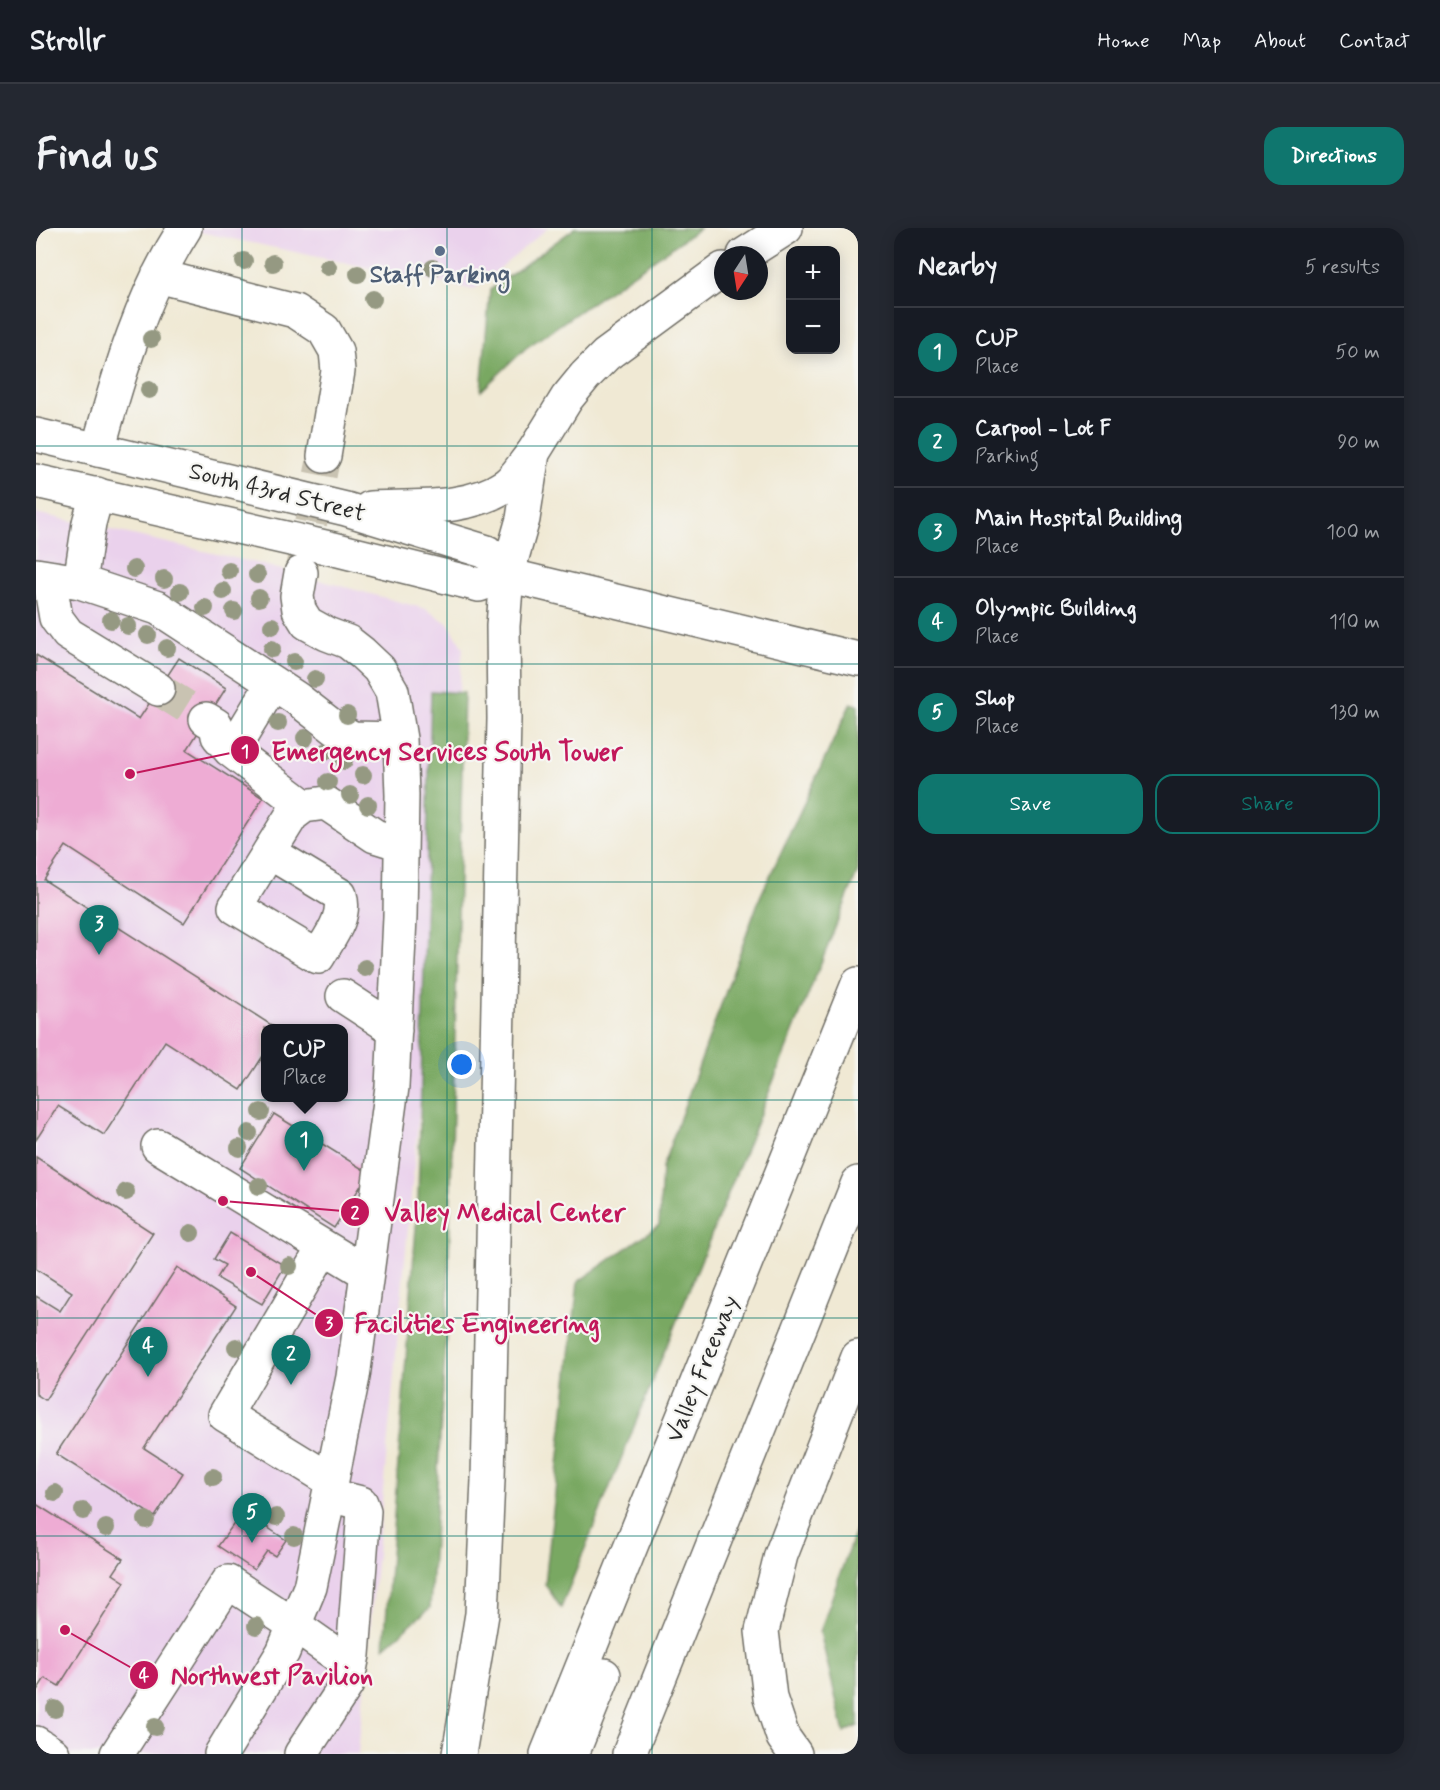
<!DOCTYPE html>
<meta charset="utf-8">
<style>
body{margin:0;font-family:Mynerve,sans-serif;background:#242831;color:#f1f3f6}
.controls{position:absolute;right:18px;top:18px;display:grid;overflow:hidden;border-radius:12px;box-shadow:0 3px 15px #0003}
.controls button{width:54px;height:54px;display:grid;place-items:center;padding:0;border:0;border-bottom:2px solid #363941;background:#171b24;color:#f1f3f6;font:30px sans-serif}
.compass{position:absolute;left:678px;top:18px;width:54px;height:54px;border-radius:50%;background:#171b24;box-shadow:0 3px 15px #0003;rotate:192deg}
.you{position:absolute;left:426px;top:837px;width:21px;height:21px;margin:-15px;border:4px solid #fff;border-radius:50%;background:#1a73e8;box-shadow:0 0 0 9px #1a73e833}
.badge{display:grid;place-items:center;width:39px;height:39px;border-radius:50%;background:#0f766e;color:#fff;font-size:20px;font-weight:700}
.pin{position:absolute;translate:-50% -50px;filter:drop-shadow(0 2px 3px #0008)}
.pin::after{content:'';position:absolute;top:32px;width:21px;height:18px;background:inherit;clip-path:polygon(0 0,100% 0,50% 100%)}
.popup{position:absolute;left:225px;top:796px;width:87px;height:78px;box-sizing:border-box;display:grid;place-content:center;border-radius:12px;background:#171b24;filter:drop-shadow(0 2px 4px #0005);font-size:20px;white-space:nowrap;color:#9ea1a6}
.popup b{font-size:22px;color:#f1f3f6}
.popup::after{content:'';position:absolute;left:50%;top:100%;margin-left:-12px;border:12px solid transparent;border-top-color:#171b24}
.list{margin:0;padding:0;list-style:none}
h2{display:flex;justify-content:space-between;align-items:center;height:78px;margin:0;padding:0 24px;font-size:26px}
h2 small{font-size:20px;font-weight:400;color:#9ea1a6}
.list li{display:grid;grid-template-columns:39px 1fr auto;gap:18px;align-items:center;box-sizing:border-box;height:90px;padding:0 24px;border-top:2px solid #363941}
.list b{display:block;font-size:22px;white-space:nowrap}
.list p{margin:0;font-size:20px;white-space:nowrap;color:#9ea1a6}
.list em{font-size:20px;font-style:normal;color:#9ea1a6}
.actions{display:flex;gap:12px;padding:18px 24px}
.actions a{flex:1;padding:14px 0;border:2px solid #0f766e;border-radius:18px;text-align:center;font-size:21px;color:#0f766e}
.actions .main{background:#0f766e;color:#fff}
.map{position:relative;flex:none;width:822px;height:1526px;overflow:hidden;border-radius:18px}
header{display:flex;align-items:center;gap:36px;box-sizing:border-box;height:84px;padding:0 30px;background:#171b24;border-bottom:2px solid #363941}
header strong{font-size:28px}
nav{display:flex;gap:33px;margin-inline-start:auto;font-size:21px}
.intro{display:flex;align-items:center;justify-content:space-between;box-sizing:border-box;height:144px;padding:0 36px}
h1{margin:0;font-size:42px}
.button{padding:15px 27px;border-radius:18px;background:#0f766e;color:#fff;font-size:21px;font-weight:700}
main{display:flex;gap:36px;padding:0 36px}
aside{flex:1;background:#171b24;border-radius:18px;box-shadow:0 3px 15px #0003}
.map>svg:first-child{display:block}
.built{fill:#ead1ec;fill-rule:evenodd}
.forest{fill:#79a862;stroke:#526a46;stroke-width:1.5}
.building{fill:#eeacd4}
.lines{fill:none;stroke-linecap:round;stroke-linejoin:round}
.minor-tunnel{stroke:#c9c3b2;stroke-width:33;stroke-dasharray:33 16;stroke-linecap:butt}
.minor-casing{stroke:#706e66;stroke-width:36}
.major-casing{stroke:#706e66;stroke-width:36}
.highway-casing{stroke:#706e66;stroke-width:36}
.minor{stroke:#fff;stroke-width:33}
.major{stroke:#fff;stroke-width:33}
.highway{stroke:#fff;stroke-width:33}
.tree{fill:#959982}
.grid{fill:none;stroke:#0f766e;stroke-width:1.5;stroke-opacity:0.55}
.service-dot{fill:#5c6f8a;stroke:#f6f6f2;stroke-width:2}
.labels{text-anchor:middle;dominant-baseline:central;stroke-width:4.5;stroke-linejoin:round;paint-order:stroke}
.service-label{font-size:24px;font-weight:bold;fill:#4e5e75;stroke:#f6f6f2}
.street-label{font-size:24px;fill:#2b2b2b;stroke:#f6f6f2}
.leader{fill:none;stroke:#c2185b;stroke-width:2}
.callout-dot{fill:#c2185b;stroke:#f6f6f2;stroke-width:2}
.mark-label{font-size:18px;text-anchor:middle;font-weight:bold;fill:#fff}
.callout-label{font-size:26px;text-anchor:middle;font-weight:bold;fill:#c2185b;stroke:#f6f6f2;stroke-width:4.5;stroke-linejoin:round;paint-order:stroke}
</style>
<header>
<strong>Strollr</strong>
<nav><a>Home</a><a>Map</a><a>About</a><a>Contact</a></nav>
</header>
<div class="intro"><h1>Find us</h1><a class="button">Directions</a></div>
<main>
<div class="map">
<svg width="822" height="1526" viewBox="0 0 822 1526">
<rect width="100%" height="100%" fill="#f6f6f2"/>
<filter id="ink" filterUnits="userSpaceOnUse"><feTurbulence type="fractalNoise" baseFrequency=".0167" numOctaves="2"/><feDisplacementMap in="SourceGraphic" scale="12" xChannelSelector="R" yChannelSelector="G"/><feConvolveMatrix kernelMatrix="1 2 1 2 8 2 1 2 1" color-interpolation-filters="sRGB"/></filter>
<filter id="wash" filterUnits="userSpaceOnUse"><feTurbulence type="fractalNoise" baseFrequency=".008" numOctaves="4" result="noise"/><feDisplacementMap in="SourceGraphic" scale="24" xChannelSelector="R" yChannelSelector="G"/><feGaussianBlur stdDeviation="1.35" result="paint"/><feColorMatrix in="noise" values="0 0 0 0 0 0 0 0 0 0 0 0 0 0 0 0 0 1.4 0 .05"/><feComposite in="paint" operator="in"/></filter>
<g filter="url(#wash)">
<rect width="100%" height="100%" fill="#f0e9d4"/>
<path class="built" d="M145,0H512L438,62Z
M0,285L220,335L390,381L413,396L427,420L322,1526H0ZM229,800H307V870H229Z"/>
<path class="forest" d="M539,0H664L490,120L445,163L454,62Z
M395,463L428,465L412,1072L394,1380L348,1419L382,973Z
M815,475L822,477V643L525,1380L509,1356L542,1054L623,997L626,940L724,669Z
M822,1294V1498L808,1505L784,1404Z"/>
<g id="blocks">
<path class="building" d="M0,427L103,491L143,430L190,460L151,522L227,570L148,695L30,618L8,652L240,800H229V825L205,862L129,813L68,907L22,878L0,912Z
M238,886L333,945L298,1000L204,940Z
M0,929L117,1005L9,1172L0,1166V1068L24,1083L36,1064L0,1041Z
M194,1005L249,1038L226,1076L181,1050L189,1037L178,1031Z
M141,1039L200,1078L108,1220L147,1245L119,1289L20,1226Z
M0,1276L87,1331L77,1346L89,1354L23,1458L9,1450L0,1464Z
M207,1283L250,1312L239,1328L231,1323L218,1342L182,1318Z"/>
</g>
</g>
<g filter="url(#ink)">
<use href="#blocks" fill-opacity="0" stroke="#706e66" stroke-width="1.5"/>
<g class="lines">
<path class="minor-tunnel" d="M265,343L288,228
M122,461L170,491"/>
<defs>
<path id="minor" d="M122,48L259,83L288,102L300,123L302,143L288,228
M62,222C83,145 106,67 149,0
M0,347L44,354L122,380L260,470L300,501L317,510L364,511
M13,349L20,390L32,406L122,461
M44,354L53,295L61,266
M170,491L180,497L182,508L194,522L268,578
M196,523L237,455
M233,624L304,667C311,689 293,710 282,729L199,679L256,587L268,578L290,575L339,608L365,616
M307,768L359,802
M122,918L331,1045
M288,1019L189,1187L296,1253
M0,1515L17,1526
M81,1526L192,1354L258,1397L315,1437
M185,1526L247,1424L274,1359L317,1149L356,859L364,689L366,567L364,511L356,463L343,441L326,425L312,414L291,406L271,395L263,382L261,368L265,345
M265,1526L311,1456L317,1427L328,1283L325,1275L293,1267"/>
<path id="major" d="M0,207L310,281L451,324L471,347
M0,253L298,321L443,357L471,347L822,431
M334,280C377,278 433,283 470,257C480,250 488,235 497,225"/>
<path id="highway" d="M708,27L750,0
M423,1526L446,1386L452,1252L468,491L467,398L471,347L487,291L497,225L531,170L549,148L570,127L687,41
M511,1526L822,756
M536,1526L568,1447
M593,1526L822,955
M759,1526L747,1509L734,1470L726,1403L745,1327L822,1129"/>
</defs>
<use href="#minor" class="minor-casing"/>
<use href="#major" class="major-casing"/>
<use href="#highway" class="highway-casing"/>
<use href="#minor" class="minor"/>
<use href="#major" class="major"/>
<use href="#highway" class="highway"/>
</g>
<g class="tree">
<circle cx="208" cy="33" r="9"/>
<circle cx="237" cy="35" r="9"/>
<circle cx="292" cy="39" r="9"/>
<circle cx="397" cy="40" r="9"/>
<circle cx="322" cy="46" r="9"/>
<circle cx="337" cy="71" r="9"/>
<circle cx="115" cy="111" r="9"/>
<circle cx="113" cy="162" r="9"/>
<circle cx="98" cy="341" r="9"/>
<circle cx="193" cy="343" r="9"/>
<circle cx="221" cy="347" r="9"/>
<circle cx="128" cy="351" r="9"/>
<circle cx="187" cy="363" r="9"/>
<circle cx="144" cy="364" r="9"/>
<circle cx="223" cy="370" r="9"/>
<circle cx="169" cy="380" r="9"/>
<circle cx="198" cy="383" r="9"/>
<circle cx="75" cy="392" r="9"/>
<circle cx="92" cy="398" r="9"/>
<circle cx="236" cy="398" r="9"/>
<circle cx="112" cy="407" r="9"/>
<circle cx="131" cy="420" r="9"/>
<circle cx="236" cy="421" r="9"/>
<circle cx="258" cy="434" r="9"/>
<circle cx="279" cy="451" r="9"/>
<circle cx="311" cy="487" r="9"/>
<circle cx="242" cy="495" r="9"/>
<circle cx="269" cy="510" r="9"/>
<circle cx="289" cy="524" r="9"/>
<circle cx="308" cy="533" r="9"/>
<circle cx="327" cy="547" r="9"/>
<circle cx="292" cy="554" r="9"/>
<circle cx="314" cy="567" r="9"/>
<circle cx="332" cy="577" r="9"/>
<circle cx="329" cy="740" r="9"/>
<circle cx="225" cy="884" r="9"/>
<circle cx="213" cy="905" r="9"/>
<circle cx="203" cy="920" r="9"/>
<circle cx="223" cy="958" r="9"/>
<circle cx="90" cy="964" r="9"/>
<circle cx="155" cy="1005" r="9"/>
<circle cx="253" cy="1038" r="9"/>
<circle cx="200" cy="1119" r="9"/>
<circle cx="177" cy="1249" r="9"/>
<circle cx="19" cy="1265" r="9"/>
<circle cx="47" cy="1283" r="9"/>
<circle cx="240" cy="1289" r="9"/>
<circle cx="110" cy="1292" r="9"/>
<circle cx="70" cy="1300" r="9"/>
<circle cx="258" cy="1308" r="9"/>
<circle cx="220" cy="1398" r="9"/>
<circle cx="19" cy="1481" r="9"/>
<circle cx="119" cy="1499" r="9"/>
</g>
</g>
<path class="grid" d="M206,0V1526M411,0V1526M616,0V1526M0,218H822M0,436H822M0,654H822M0,872H822M0,1090H822M0,1308H822"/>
<circle class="service-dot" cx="404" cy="23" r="6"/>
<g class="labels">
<g class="service-label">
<text x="404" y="47">Staff Parking</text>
</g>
<g class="street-label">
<text transform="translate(241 265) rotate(14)">South 43rd Street</text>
<text transform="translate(667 1141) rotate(-68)">Valley Freeway</text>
</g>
</g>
<path class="leader" d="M94 546L209 522M187 973L319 984M215 1044L293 1095M29 1402L108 1447"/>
<g class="callout-dot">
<circle cx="94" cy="546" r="6"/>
<circle cx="187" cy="973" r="6"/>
<circle cx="215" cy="1044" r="6"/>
<circle cx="29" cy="1402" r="6"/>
<circle cx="209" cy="522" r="15"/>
<circle cx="319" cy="984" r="15"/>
<circle cx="293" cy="1095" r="15"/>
<circle cx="108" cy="1447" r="15"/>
</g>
<g class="mark-label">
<text x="209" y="529">1</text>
<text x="319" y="990">2</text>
<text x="293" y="1101">3</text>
<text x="108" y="1453">4</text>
</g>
<g class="callout-label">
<text x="411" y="532">Emergency Services South Tower</text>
<text x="469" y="993">Valley Medical Center</text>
<text x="441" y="1104">Facilities Engineering</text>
<text x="236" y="1456">Northwest Pavilion</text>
</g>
</svg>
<div class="controls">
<button>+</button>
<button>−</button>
</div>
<svg class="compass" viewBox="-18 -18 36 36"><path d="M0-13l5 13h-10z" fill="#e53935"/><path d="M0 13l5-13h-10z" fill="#9ea1a6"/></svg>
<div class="you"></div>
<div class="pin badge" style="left:268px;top:943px">1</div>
<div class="popup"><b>CUP</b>Place</div>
<div class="pin badge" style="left:255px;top:1157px">2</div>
<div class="pin badge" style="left:63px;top:727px">3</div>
<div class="pin badge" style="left:112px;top:1149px">4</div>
<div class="pin badge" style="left:216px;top:1315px">5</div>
</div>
<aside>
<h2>Nearby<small>5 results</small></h2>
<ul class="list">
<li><span class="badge">1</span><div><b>CUP</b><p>Place</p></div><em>50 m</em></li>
<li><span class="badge">2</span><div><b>Carpool - Lot F</b><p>Parking</p></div><em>90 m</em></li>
<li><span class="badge">3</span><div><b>Main Hospital Building</b><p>Place</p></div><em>100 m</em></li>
<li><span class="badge">4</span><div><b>Olympic Building</b><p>Place</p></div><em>110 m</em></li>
<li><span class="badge">5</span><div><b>Shop</b><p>Place</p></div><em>130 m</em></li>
</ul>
<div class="actions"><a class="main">Save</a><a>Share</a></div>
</aside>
</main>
